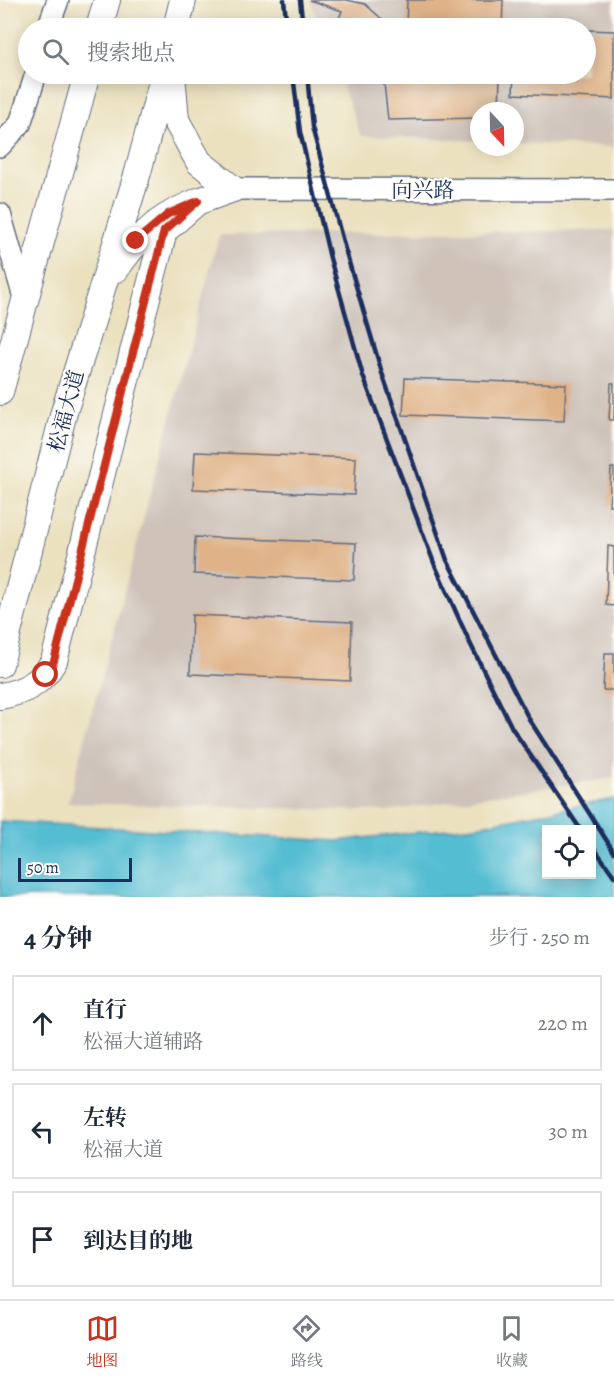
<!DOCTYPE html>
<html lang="zh">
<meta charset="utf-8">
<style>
body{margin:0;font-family:Alegreya,"Noto Serif SC",serif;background:#f6f6f7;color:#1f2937}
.controls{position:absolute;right:18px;bottom:18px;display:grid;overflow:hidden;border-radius:0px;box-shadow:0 3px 15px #0003}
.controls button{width:54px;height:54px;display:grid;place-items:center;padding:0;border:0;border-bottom:2px solid #e0e1e3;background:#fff;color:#1f2937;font:30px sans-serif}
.compass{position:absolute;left:470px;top:102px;width:54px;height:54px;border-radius:50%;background:#fff;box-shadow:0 3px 15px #0003;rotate:158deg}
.scale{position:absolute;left:18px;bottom:15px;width:114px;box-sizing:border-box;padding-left:6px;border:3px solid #1b2f5e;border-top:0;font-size:16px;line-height:21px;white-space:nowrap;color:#1b2f5e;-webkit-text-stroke:4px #fdfcf7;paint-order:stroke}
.stop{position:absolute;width:18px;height:18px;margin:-14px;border:4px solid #c8321e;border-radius:50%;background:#fff}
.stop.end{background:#c8321e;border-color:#fff;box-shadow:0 2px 6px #0008}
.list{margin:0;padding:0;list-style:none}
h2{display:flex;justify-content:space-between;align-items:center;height:78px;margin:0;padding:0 24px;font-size:26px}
h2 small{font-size:20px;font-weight:400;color:#747a83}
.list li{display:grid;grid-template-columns:39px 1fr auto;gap:18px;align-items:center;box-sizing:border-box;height:96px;margin:0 12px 12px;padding:0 12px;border:2px solid #e0e1e3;border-radius:0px}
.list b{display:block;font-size:22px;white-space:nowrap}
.list p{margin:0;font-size:20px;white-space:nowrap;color:#747a83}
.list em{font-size:20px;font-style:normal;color:#747a83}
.icon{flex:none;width:33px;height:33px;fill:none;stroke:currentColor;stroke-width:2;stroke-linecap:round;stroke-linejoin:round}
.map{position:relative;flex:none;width:614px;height:897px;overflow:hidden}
.search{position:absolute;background:#fff;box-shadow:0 3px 15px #0003;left:18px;right:18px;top:18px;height:66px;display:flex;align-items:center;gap:15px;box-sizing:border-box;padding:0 21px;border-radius:33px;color:#747a83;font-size:22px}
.sheet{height:402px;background:#fff}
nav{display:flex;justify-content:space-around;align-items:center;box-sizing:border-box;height:84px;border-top:2px solid #e0e1e3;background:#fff;font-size:16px;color:#747a83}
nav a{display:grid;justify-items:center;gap:3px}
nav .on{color:#c8321e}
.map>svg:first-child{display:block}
.industrial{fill:#cec2b9}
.water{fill:#55bdd2;stroke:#387698;stroke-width:1.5;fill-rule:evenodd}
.building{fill:#dfb287}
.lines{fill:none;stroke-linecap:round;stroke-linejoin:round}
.minor-casing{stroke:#646d80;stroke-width:24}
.major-casing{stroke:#646d80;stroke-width:28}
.minor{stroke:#fff;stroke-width:21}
.major{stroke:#fff;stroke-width:26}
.rail{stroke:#1b2f5e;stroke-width:4.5}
.route{stroke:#c8321e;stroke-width:8}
.labels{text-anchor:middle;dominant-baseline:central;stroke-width:4.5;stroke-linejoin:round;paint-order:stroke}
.street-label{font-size:21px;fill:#1b2f5e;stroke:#fdfcf7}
</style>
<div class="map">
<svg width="614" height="897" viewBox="0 0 614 897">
<rect width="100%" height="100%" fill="#fdfcf7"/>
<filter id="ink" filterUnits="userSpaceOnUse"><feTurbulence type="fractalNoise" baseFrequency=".0167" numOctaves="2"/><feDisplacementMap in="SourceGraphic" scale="12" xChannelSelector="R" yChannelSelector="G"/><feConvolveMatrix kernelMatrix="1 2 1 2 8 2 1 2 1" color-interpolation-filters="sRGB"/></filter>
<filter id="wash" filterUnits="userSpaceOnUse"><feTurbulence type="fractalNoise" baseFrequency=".008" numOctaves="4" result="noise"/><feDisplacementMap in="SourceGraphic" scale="24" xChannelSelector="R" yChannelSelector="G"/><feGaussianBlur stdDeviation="1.35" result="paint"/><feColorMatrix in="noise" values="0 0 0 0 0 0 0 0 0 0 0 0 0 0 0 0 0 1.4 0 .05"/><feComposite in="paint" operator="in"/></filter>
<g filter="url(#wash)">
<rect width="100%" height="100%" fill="#ebe1bf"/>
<path class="industrial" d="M310,0H614V147L515,143V111H479V141L361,136L338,74H586V28H321Z
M614,230V778L386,811L68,803L219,235Z"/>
<path class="water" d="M614,799V897H0V821L336,841L476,826ZM546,830H592V874H546Z"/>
<g id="blocks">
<path class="building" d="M309,0H346L365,4L392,28H340L336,26L342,11Z
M407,0H503L502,28H406Z
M586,30L614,31V99L513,94L514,74H586Z
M383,74H500L499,111H479V118L388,120Z
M405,378L566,384L564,421L403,415Z
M611,383H614V420H609Z
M195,452L356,458L354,495L193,489Z
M611,468H614V505H609Z
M195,537L356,543L354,580L194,574Z
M608,546L614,547V606L606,605Z
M192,615L352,622L350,681L190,674Z
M605,653H614V690H603Z"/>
</g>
</g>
<g filter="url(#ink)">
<use href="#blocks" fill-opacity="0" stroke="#646d80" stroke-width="1.5"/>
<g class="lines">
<defs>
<path id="minor" d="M48,28L58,0
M0,146L20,124L36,74
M233,189L614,190
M0,214L25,301"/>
<path id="major" d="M99,28L107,0
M176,28L183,0
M172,74L176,120L199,162L233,189
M116,269C152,217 175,209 233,189
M0,392L87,74
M0,664L64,412L138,172L164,74
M0,696C25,692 41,683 54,661L164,231L198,201"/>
</defs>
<use href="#minor" class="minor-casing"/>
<use href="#major" class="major-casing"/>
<use href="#minor" class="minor"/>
<use href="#major" class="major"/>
<path class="rail" d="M284,0L287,28
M300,0L303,28
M293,74L300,132L330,258L363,376L434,563L469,641L512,728L581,830
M307,74L312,127L345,249L382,373L447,560L529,719L614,852
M592,845L614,876"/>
</g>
</g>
<g class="lines" filter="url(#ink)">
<path class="route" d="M46,675L54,661L164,231L198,201L168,214L136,241"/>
</g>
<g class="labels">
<g class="street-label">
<text x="423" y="190">向兴路</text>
<text transform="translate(66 411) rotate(-75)">松福大道</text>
</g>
</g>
</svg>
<div class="controls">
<button><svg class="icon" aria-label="locate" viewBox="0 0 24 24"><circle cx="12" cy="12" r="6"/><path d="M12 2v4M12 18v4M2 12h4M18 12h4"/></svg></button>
</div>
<svg class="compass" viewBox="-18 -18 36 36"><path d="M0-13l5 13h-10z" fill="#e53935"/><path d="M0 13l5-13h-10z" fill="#747a83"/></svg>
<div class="scale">50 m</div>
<div class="stop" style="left:46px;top:675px"></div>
<div class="stop end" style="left:136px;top:241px"></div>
<div class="search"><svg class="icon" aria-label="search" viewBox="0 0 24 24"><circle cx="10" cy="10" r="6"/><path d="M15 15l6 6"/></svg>搜索地点</div>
</div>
<section class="sheet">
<h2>4 分钟<small>步行 · 250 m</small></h2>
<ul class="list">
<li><svg class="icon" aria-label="ahead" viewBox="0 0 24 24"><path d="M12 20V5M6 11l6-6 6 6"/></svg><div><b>直行</b><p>松福大道辅路</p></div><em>220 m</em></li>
<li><svg class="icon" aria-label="left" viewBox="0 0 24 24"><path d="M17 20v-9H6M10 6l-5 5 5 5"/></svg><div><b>左转</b><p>松福大道</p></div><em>30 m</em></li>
<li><svg class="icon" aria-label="arrive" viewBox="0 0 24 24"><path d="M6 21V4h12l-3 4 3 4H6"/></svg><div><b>到达目的地</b></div></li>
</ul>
</section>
<nav>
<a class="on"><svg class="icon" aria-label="map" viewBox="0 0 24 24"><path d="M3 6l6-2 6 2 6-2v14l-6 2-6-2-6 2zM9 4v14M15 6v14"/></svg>地图</a>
<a><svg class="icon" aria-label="directions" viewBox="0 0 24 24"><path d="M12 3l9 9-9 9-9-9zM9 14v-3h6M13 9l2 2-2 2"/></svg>路线</a>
<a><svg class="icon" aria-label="saved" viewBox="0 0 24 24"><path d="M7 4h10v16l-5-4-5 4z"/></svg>收藏</a>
</nav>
